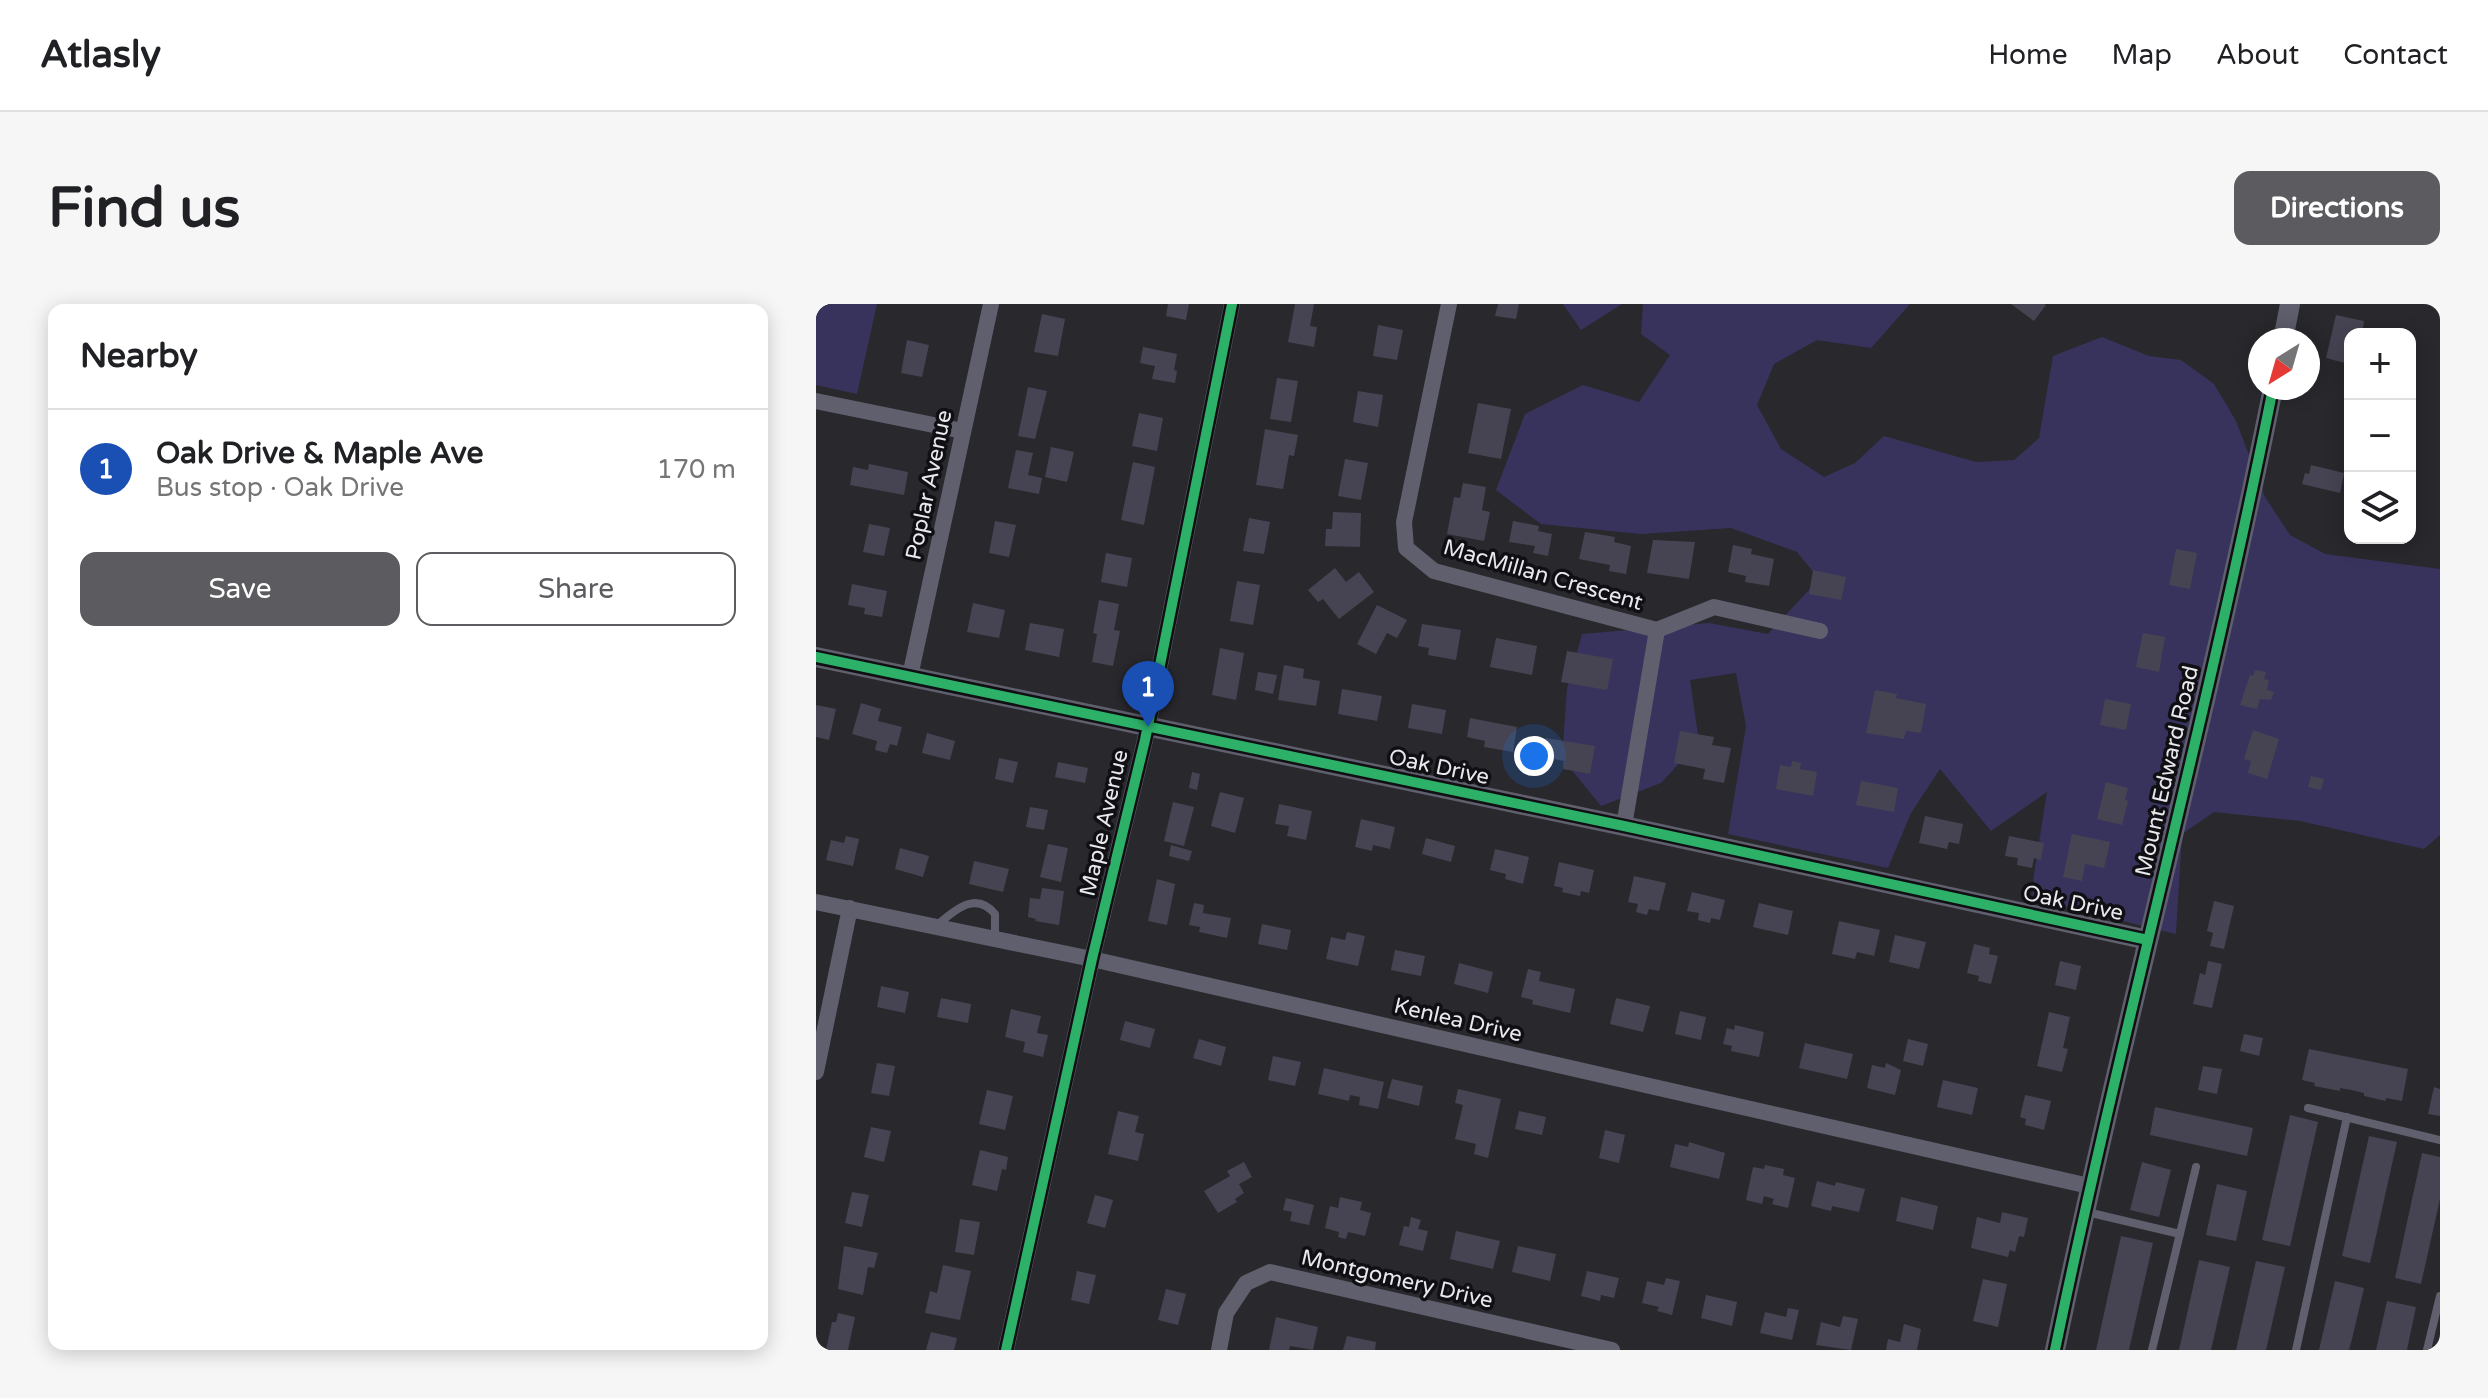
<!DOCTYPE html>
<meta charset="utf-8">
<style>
body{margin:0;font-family:"Varela Round",sans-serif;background:#f6f6f6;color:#202124}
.controls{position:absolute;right:24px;top:24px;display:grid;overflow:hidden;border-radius:16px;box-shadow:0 4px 20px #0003}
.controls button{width:72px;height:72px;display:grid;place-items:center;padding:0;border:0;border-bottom:2px solid #e0e0e0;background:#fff;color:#202124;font:40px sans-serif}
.compass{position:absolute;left:1432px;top:24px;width:72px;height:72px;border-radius:50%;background:#fff;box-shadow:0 4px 20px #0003;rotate:217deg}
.you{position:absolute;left:718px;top:452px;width:28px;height:28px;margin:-20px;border:6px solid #fff;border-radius:50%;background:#1a73e8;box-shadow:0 0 0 12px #1a73e833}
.badge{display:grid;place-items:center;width:52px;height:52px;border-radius:50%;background:#5c5c60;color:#fff;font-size:26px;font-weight:700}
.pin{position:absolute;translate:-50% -66px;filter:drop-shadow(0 2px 4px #0008)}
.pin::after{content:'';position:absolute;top:42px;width:28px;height:24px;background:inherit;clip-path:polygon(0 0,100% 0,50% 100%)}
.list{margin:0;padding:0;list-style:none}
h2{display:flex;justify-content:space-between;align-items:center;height:104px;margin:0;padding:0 32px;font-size:34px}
h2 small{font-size:26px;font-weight:400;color:#757577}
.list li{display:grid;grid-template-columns:52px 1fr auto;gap:24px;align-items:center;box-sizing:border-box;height:120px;padding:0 32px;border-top:2px solid #e0e0e0}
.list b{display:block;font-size:30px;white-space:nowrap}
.list p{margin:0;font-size:26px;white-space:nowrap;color:#757577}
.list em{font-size:26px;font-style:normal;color:#757577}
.actions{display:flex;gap:16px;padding:24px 32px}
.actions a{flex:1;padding:18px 0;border:2px solid #5c5c60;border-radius:16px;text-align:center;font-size:28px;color:#5c5c60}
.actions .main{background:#5c5c60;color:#fff}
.icon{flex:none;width:44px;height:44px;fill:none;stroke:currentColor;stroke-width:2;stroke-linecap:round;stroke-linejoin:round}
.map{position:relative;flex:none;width:1624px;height:1046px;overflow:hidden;border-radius:16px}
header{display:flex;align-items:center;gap:48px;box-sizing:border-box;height:112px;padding:0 40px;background:#fff;border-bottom:2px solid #e0e0e0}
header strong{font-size:38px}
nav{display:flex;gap:44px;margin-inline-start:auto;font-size:28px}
.intro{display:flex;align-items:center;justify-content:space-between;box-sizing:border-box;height:192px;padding:0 48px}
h1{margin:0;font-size:56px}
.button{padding:20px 36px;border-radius:16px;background:#5c5c60;color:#fff;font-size:28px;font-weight:700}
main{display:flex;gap:48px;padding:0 48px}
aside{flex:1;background:#fff;border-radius:16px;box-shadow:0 4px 20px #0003}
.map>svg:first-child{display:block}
.green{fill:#38335d}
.building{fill:#464452}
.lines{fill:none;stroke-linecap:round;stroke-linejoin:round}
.service{stroke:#605f6e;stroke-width:8}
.minor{stroke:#605f6e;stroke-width:16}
.tertiary{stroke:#605f6e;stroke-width:20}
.cycleway-casing{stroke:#101014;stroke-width:15}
.cycleway{stroke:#2db169;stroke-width:10}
.labels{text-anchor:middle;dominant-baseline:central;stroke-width:7;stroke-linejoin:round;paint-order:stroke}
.street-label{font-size:22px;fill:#e8e8ed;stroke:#101014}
</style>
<header>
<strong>Atlasly</strong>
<nav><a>Home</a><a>Map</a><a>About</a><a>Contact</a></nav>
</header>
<div class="intro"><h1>Find us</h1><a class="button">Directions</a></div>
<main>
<aside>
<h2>Nearby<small></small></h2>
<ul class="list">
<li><span class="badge" style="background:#1a4fb4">1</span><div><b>Oak Drive &amp; Maple Ave</b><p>Bus stop · Oak Drive</p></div><em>170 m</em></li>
</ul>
<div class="actions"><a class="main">Save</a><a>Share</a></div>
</aside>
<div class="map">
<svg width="1624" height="1046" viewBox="0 0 1624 1046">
<rect width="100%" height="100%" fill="#28282d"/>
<path class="green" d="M0,0H61L41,90L0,81Z
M747,0H806L765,26Z
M827,0H1094L1055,44L1001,36L958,60L941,101L965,145L1008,173L1039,159L1068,132L1160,158L1198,156L1223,134L1237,52L1286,33L1333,52L1365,56L1398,80L1420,117L1449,193L1474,231L1509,250L1624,265V531L1608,545L1484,517L1398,508L1366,530L1360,630L1216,595L1218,570L1231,488L1175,527L1124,465L1095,509L1072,564L912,530L930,422L920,369L874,376L883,438L845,479L785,502L746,454L751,385L766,330L893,319L952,330L1003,275L981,248L915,224L825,230L725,220L680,186L709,110L767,81L823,98L854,51L825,30Z"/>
<path class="building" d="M352,0H373L370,16L350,12Z
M479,0H498L494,22L501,23L498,43L472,38Z
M682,0H703L700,15L679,12Z
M1195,0H1228L1230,1L1218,17Z
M226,10L249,15L242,52L218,48Z
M1520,11L1548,17L1546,30H1534V43L1529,59L1510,54Z
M562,21L587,26L581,56L557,52Z
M91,36L113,41L106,73L85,69Z
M327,43L361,50L358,66L361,67L359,79L336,75L339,62L324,59Z
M461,74L482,77L475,118L454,115Z
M212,83L231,87L219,135L202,132Z
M542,87L567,91L562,123L537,118Z
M662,99L695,105L685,155L652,149Z
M323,109L347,114L341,147L316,142Z
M449,125L482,131L478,152L473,151L467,185L440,181Z
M235,143L258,148L251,178L229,173Z
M200,146L217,149L212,171L226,174L223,190L192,184Z
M529,155L552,159L545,196L522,192Z
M317,158L339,163L328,221L305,216Z
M53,160L92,168L88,191L34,181L37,163L52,166Z
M1495,161L1528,169L1524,189L1486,180L1489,169L1493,170Z
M647,179L670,183L666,206L674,208L668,237L631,230L638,193L644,194Z
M517,208L545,209L544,243L509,242L510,225H516Z
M433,214L454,218L448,250L427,247Z
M179,217L200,221L193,253L173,249Z
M697,217L723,222L722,227L736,230L732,252L717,249L719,242L693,238Z
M53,220L74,224L68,252L47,248Z
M769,228L799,233L798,238L815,242L810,270L793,267L794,261L763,255Z
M837,236L879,238L873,275L831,269Z
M917,241L936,245L935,250L958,255L953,282L929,278L930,272L912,268Z
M1360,245L1381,249L1374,285L1353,281Z
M290,249L316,254L311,283L285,278Z
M519,264L530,278L543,268L558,288L523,315L507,295L502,298L492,286Z
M997,266L1030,273L1025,296L993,290Z
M421,277L444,281L437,321L414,317Z
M36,280L71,287L66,313L48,310L49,304L32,301Z
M283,296L303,300L298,326L304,327L297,362L276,358L281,330L277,329Z
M157,299L189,306L183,334L151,328Z
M561,301L591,316L581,334L571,329L560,350L541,340Z
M214,319L248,325L243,353L209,346Z
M606,320L645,326L640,356L612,351L613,344L602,342Z
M1327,329L1349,333L1343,368L1320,363Z
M680,334L721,342L716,371L674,363Z
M404,344L428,349L420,396L396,391Z
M751,347L797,355L791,386L745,378Z
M468,361L488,365L487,374L504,377L500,402L462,396Z
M1439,366L1450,368L1448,375L1453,376L1451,386L1458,388L1455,396L1444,395L1441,405L1424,401L1434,371L1437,372Z
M442,368L461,371L457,390L439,386Z
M526,385L566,392L561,417L522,410Z
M1059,386L1081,390L1080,394L1110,400L1105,429L1090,427L1088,435L1050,429Z
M1289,395L1315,400L1310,426L1284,421Z
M45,399L65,405L62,417L86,423L81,442L74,440L71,449L59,446L61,437L36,430Z
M596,400L630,406L626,430L592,424Z
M0,401L20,405L13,436L0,433Z
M654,414L701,423L697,448L668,443L669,437L651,433Z
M1437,426L1463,435L1451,475L1432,469L1435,457L1428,455Z
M864,427L898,433L896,441L915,444L908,479L887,475L889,465L858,459Z
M111,429L139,437L134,456L106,449Z
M730,434L779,442L774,470L747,465L748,457L727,453Z
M183,454L202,458L197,479L179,475Z
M976,457L985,459L984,465L1001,468L997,492L960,485L964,461L975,463Z
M242,458L272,464L269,479L239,473Z
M376,468L384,470L381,486L373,484Z
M1495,472L1508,475L1505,486L1492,483Z
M1045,477L1082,484L1078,508L1040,501Z
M1290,478L1312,484L1309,496L1312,497L1306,521L1281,515Z
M404,488L428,494L419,529L395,522Z
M357,498L378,503L368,542L348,537Z
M463,500L496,507L490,536L471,532L473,522L459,520Z
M214,503L232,506L228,526L210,523Z
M1109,512L1147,520L1143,540L1133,538L1131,545L1103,539Z
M545,515L579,523L574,545L557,541L556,547L539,543Z
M1256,530L1294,538L1288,564L1269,560L1266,577L1247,573Z
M30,532L43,535L37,562L10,556L15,536L28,539Z
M1193,532L1228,539L1225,556L1218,554L1216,564L1201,561L1202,554L1189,552Z
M610,534L639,542L635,558L606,550Z
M232,540L252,544L245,578L224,573Z
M355,541L376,547L373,557L353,552Z
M84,544L113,552L107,573L79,565Z
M679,545L713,553L707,580L689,575L690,570L674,566Z
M158,557L193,565L187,588L153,580Z
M743,558L778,566L773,589L765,587L764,592L746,588L747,584L738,582Z
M818,572L850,579L843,607L833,605L831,611L820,608L822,600L812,598Z
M341,575L359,580L351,621L332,617Z
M226,584L248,587L243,621L219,617L220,615L212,613L214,594L224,595Z
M876,588L909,596L904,616L895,614L894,619L882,616L883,609L871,607Z
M1398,597L1418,602L1408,645L1394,642L1397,629L1391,627Z
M378,599L388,601L387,609L415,614L411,634L383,628L384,623L373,621Z
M943,599L977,607L972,631L937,623Z
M1023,617L1064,626L1058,652L1041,648L1039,655L1016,650Z
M446,620L475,626L471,646L442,640Z
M531,628L549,632L542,662L510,655L515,633L529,636Z
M1079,631L1110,638L1103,665L1073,658Z
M1158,640L1174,644L1173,650L1182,652L1175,680L1162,677L1163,672L1151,669Z
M579,646L609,652L605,672L575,666Z
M1244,657L1265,662L1260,686L1239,681Z
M1392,657L1406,660L1396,704L1377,700L1384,669L1389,671Z
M643,659L677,668L672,689L638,680Z
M712,665L725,668L723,677L759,685L754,709L716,700L717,696L705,693Z
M65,682L93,688L89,709L61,703Z
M125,694L155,700L152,719L121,713Z
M800,694L834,702L827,728L794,720Z
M195,705L225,712L221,729L232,731L227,753L207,748L209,738L189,733Z
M864,707L890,713L885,736L859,730Z
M1233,708L1254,713L1247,744L1252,745L1246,768L1221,762Z
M309,717L339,725L334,744L304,736Z
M919,721L948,728L943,753L915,747L916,742L907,740L911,724L918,726Z
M1428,730L1447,734L1443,752L1424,747Z
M383,735L410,743L405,762L377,754Z
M1092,735L1112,740L1107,762L1087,757Z
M989,739L1037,750L1031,775L983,764Z
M1493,745L1592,765L1586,797L1570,794V797L1548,792V789L1535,786L1524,784V787L1498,782L1499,779L1486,776Z
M457,752L485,758L479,782L452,776Z
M61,759L79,762L73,792L55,789Z
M1070,759L1085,766L1079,791L1051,784L1056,761L1069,764Z
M1387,762L1406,765L1401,790L1382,786Z
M508,764L568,778L562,805L543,801L544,793L534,791L533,797L502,790Z
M576,775L607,782L603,802L571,794Z
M1127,776L1162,784L1156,811L1121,803Z
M1618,783L1624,785V812L1612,810Z
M642,785L685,795L672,854L658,850L660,840L639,835L647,801L639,799Z
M171,786L197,792L189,826L163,820Z
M1209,791L1235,797L1228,826L1209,821L1210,815L1204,813Z
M1339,803L1437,824L1431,852L1334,831Z
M302,807L323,812L319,828L328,830L322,857L292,850Z
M703,807L730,813L726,831L699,825Z
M1474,811L1502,818L1474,942L1446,936Z
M55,823L75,827L68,858L48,853Z
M789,826L809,831L803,859L783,854Z
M1553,832L1581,838L1554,959L1526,952Z
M873,838L909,849L903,875L854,863L859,840L872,843Z
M164,846L192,853L190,866L186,865L181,887L156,881Z
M1606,849L1624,853V895L1605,980L1579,974Z
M428,858L436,873L423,880L428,889L419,895L421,898L402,909L388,887L414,872L411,867Z
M1326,858L1355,866L1343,913L1314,906Z
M949,861L968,865L967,871L979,874L972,904L956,900L958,895L948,892L946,900L930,896L937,863L948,865Z
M1001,877L1019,882L1020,878L1049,885L1043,908L1016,902L1015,907L995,902Z
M1401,880L1431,887L1420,937L1390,931Z
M36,888L53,891L46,923L29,919Z
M279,891L297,896L289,924L271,919Z
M524,893L546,898L544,906L555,909L549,932L532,928L530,935L522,933L523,928L509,924L514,902L522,904Z
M1085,893L1122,902L1117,926L1080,917Z
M470,894L498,901L493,921L474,917L476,908L467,906Z
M1186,908L1212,914L1208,933L1203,932L1199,948L1194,946L1192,953L1155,944L1161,913L1184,919Z
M595,913L605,916L602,925L612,927L607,947L583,941L588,922L593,923Z
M144,915L164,918L158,951L139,948Z
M640,927L684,937L677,965L634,955Z
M1305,932L1337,939L1313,1046H1280Z
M28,942L62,949L58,964L52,963L47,991L22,985Z
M702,942L740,950L734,977L696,968Z
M1383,956L1414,963L1395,1046H1363Z
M1440,957L1469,963L1450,1046H1420Z
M127,961L155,967L144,1016L109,1009L114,987L121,989Z
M261,967L280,971L273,1000L255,996Z
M771,967L803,974L798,994L785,991L784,997L765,992Z
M850,974L864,977L856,1011L841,1007L843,1003L826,999L831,977L848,981Z
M1167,975L1191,980L1182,1023L1157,1017Z
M1519,977L1548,984L1537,1031L1533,1046H1503Z
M350,985L370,990L362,1021L342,1016Z
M890,991L921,998L916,1022L885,1014Z
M1571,997L1600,1003L1591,1046H1560Z
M972,1004L983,1006L976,1036L944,1029L949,1008L970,1013Z
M22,1009L39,1013L32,1046H10L16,1018H20Z
M1027,1012L1042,1015L1035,1046L1000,1041L1005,1018L1024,1023Z
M460,1013L502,1023L497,1046L474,1042L473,1046H453Z
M1088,1020L1105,1025L1101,1046H1070L1072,1035L1084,1038Z
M115,1028L141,1034L138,1046H110Z
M531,1032L560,1038L559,1046H527Z"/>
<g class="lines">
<path class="service" d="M120,622C138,607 159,586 179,610V634
M1492,804L1624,836
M1271,908L1364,930
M1336,1046L1380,863
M1480,1046L1531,813
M1611,1046L1624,992"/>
<path class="minor" d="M633,0L588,218L590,244L618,267L841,326L898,303L1004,327
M0,97L147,127
M94,372L175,0
M808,522L841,326
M0,598L276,655L1273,882
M0,768L34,604
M190,1046L276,655L329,436L416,0
M403,1046L410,1009L430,979L454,968L796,1046"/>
<path class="tertiary" d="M1467,36L1474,0
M0,353L808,522L1332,636
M1239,1046C1306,724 1393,406 1457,84"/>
<defs>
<path id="cycleway" d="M0,353L808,522L1332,636
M190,1046L276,655L329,436L416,0
M1239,1046C1306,724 1393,406 1457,84"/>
</defs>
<use href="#cycleway" class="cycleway-casing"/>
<use href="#cycleway" class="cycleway"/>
</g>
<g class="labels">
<g class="street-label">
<text transform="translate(113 181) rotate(-78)">Poplar Avenue</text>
<text transform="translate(727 271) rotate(16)">MacMillan Crescent</text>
<text transform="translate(623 463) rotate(12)">Oak Drive</text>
<text transform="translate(1351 467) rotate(-77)">Mount Edward Road</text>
<text transform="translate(288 519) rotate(-77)">Maple Avenue</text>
<text transform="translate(1257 599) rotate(12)">Oak Drive</text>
<text transform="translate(642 716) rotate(13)">Kenlea Drive</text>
<text transform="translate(581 975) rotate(13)">Montgomery Drive</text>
</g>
</g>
</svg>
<div class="controls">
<button>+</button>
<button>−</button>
<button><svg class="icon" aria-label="layers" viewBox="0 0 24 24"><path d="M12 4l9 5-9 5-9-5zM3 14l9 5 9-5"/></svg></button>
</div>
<svg class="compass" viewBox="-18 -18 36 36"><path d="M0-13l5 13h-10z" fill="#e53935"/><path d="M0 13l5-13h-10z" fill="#757577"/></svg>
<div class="you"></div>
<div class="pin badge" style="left:332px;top:423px;background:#1a4fb4">1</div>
</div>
</main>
